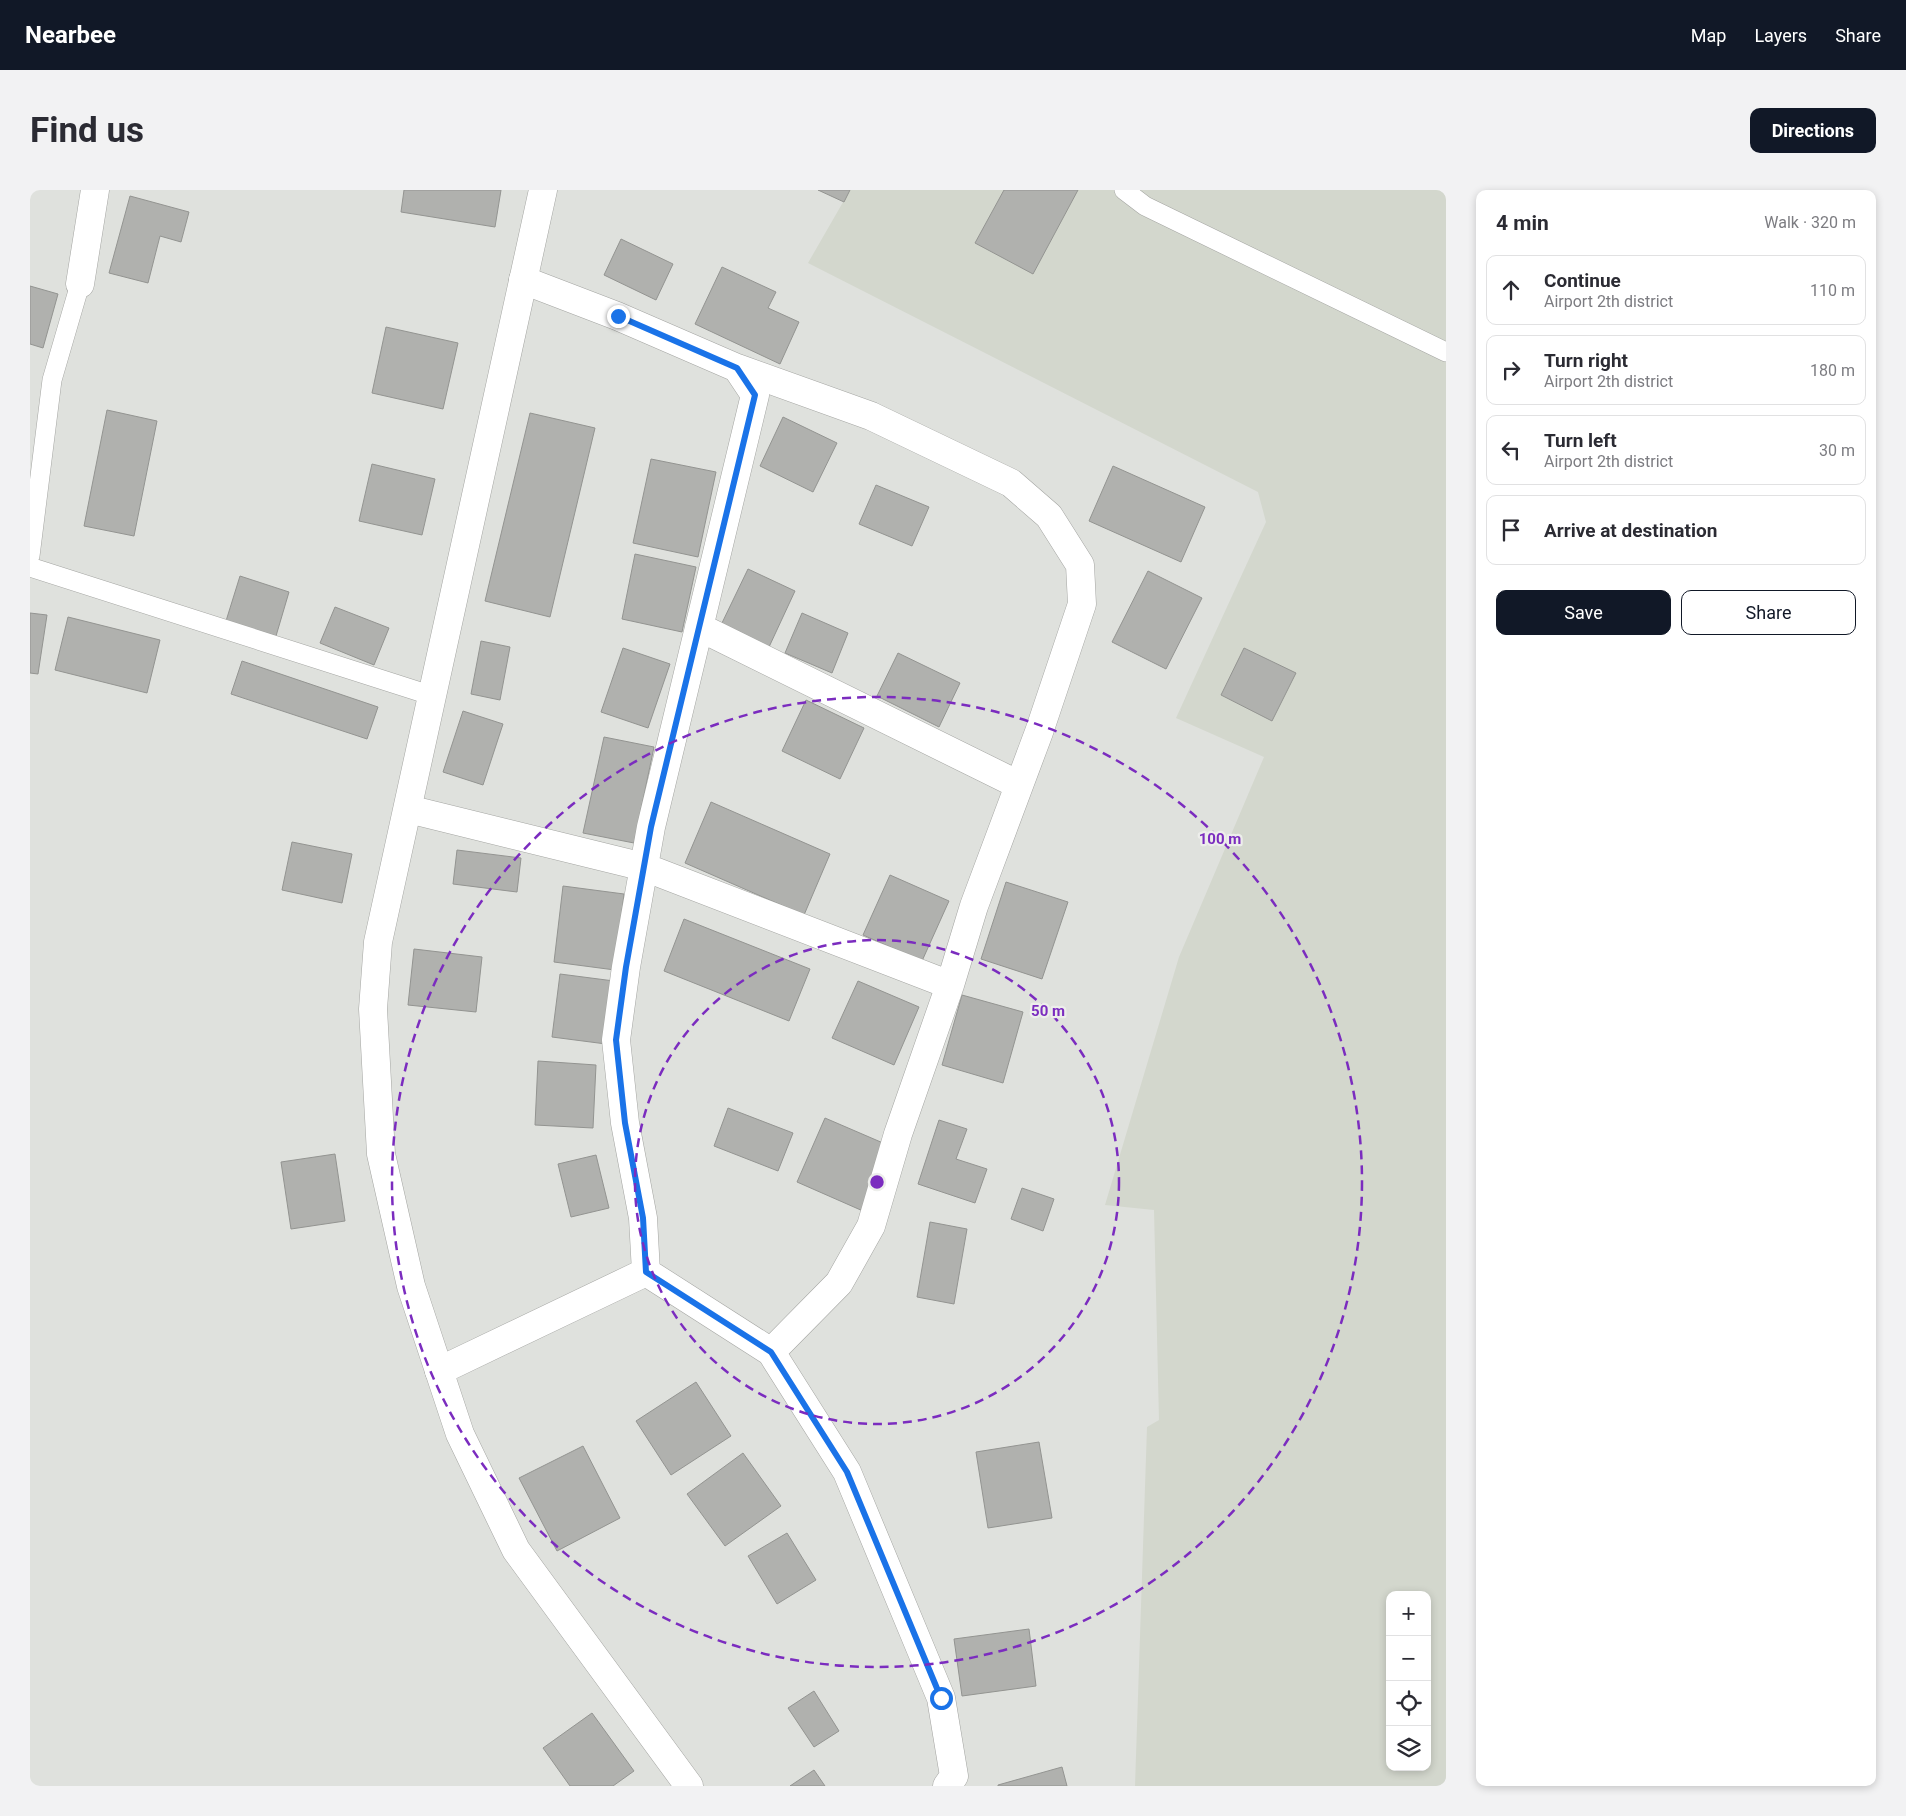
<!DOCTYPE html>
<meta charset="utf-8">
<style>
body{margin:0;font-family:Roboto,sans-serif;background:#f2f2f3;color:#2b2b33}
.controls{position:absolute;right:15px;bottom:15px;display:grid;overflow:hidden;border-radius:10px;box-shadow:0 2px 8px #0003}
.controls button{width:45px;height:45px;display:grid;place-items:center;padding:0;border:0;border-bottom:1px solid #e1e1e2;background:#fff;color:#2b2b33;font:25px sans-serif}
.stop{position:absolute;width:15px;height:15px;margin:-11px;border:4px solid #1a73e8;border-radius:50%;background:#fff}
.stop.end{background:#1a73e8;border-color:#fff;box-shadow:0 1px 5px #0008}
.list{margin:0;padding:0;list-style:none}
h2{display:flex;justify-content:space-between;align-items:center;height:65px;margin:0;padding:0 20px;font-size:21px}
h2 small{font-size:16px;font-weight:400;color:#7c7c81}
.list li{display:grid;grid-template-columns:32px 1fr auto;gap:15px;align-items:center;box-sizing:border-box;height:70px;margin:0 10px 10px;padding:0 10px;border:1px solid #e1e1e2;border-radius:10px}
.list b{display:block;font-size:19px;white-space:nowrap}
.list p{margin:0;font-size:16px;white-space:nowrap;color:#7c7c81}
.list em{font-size:16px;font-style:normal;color:#7c7c81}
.actions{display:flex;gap:10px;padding:15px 20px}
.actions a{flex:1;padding:11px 0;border:1px solid #111827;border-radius:10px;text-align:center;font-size:18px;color:#111827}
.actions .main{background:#111827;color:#fff}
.icon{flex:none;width:28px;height:28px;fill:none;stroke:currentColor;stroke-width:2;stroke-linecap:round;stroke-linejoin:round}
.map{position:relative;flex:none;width:1416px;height:1596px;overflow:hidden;border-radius:10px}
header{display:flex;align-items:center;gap:30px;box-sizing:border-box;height:70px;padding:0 25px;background:#111827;color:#fff}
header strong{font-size:24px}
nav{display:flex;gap:28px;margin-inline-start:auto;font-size:18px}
.intro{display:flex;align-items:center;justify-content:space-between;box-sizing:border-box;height:120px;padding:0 30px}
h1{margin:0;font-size:35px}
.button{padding:12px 22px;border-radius:10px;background:#111827;color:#fff;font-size:18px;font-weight:700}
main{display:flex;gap:30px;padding:0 30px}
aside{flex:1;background:#fff;border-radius:10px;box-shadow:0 2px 8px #0003}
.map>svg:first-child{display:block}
.built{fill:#d3d7cd;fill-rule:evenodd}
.building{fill:#b0b1ae;stroke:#939491}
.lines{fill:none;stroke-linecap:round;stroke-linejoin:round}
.lane-casing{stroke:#a4a5a2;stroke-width:20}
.street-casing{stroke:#a4a5a2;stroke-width:29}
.secondary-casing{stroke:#a4a5a2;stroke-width:29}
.lane{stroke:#fff;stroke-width:19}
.street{stroke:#fff;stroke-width:28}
.secondary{stroke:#fff;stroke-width:28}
.route{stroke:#1a73e8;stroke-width:6}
.ring{fill:none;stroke:#7b2cbf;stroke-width:2.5;stroke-dasharray:9 6}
.centre{fill:#7b2cbf;stroke:#edeeeb;stroke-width:2.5}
.ring-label{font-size:15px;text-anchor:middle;font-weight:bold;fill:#7b2cbf;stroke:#edeeeb;stroke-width:4.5;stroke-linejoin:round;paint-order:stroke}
</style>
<header>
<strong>Nearbee</strong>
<nav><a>Map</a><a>Layers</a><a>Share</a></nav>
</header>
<div class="intro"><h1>Find us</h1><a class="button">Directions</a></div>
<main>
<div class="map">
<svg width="1416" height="1596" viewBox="0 0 1416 1596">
<rect width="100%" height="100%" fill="#dfe1dd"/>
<path class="built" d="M820,0H1416V1596H1105L1117,1237L1129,1230L1124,1020L1075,1015L1149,767L1234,567L1146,528L1236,332L1228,302L778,73ZM1360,1405H1397V1577H1360Z"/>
<path class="building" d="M374,0H471L465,37L371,22Z
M788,0H820L814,12Z
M974,0H1048L1003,84L945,53Z
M100,6L159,22L151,52L130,46L118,93L79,83Z
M591,49L643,74L626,110L574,85Z
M692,77L746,102L738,118L769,132L750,174L665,134Z
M0,96L28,104L13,158L0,154Z
M356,137L428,153L413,219L342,203Z
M77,220L127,231L104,346L54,336Z
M500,223L565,238L520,427L455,411Z
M753,227L807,253L783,302L730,276Z
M621,269L686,282L668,367L603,353Z
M342,274L405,289L392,345L329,331Z
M1083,276L1175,317L1151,372L1059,331Z
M846,295L899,317L882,356L829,334Z
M605,364L666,377L652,442L592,429Z
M718,379L765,401L739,457L691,435Z
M1118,381L1172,408L1136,479L1082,452Z
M210,386L259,402L246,446L196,431Z
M305,417L359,438L344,475L290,453Z
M0,423L17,425L8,484L0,483Z
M772,423L818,443L802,483L755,463Z
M38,427L130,450L117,503L25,480Z
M451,451L480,457L470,510L441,504Z
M593,458L640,474L618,538L571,522Z
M1214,458L1266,483L1242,531L1191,505Z
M868,463L930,493L909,537L847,506Z
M212,471L348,517L337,549L201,504Z
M776,510L834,538L810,589L752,561Z
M433,521L473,534L453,595L413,582Z
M574,547L624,557L604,653L553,643Z
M681,612L800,664L774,725L655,673Z
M262,652L322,664L312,713L252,700Z
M427,660L491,668L487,702L423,694Z
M860,685L919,711L892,771L833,745Z
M976,692L1038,712L1012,789L951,769Z
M533,696L594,704L585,780L524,772Z
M654,729L780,779L759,831L634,781Z
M384,759L452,767L446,822L378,815Z
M530,784L584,791L576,854L522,847Z
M828,791L889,817L864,875L802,848Z
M932,805L993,822L973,893L912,875Z
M508,871L566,875L563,938L505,935Z
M698,918L763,943L748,981L684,956Z
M795,928L860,956L833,1021L767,992Z
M909,930L937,939L926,969L957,979L945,1013L888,994Z
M305,964L315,1031L261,1039L251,972Z
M566,965L579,1018L541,1027L528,974Z
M992,998L1024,1009L1013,1041L981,1029Z
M900,1032L937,1039L924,1114L887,1107Z
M666,1192L701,1246L641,1285L606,1231Z
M1009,1252L1022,1328L958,1338L946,1262Z
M553,1256L590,1328L527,1361L489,1288Z
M713,1263L751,1316L695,1356L657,1304Z
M757,1343L786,1390L747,1414L718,1366Z
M999,1439L1006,1496L932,1506L924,1449Z
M784,1501L809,1541L784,1557L758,1518Z
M562,1523L604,1581L583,1596H540L513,1558Z
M1032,1577L1037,1596H968V1595Z
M784,1580L795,1596H760Z"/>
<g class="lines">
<defs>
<path id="lane" d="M1094,0L1115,16L1416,162
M0,366L22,190L50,94
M0,377L403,506"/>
<path id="street" d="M493,90L587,126L707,178L725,205L621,637L596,777L586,850L595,933L613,1028L616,1082L741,1162L817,1282L911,1508L924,1586L917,1596
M50,94L65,0
M707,178L841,226L981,293L1019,326L1050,375L1052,414L1009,542L944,716L920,795L868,944L841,1036L809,1093L741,1162
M669,437L989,595
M378,619L614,677L920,795
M409,1181L616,1082"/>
<path id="secondary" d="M513,0L348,752L343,819L351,964L381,1096L430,1244L486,1360L659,1596"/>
</defs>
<use href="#lane" class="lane-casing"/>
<use href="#street" class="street-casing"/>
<use href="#secondary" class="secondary-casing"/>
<use href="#lane" class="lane"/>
<use href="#street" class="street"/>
<use href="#secondary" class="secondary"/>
</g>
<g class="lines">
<path class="route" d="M588,126L707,178L725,205L621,637L596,777L586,850L595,933L613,1028L616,1082L741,1162L817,1282L911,1508"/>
</g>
<g class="ring">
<circle cx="847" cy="992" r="242"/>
<circle cx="847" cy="992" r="485"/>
</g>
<circle cx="847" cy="992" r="8" class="centre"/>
<g class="ring-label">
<text x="1190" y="654">100 m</text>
<text x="1018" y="826">50 m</text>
</g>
</svg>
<div class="controls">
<button>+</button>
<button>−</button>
<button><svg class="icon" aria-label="locate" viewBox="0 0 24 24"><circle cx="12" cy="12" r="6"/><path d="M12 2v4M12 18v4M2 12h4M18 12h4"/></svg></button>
<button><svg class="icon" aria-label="layers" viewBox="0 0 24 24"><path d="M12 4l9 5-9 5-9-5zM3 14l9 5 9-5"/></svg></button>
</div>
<div class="stop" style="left:911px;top:1508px"></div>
<div class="stop end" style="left:588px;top:126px"></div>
</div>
<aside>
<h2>4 min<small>Walk · 320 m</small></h2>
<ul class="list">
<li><svg class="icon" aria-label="ahead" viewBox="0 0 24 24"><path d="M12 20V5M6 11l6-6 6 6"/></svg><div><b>Continue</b><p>Airport 2th district</p></div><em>110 m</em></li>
<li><svg class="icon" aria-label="right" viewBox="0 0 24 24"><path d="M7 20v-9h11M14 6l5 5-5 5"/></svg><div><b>Turn right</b><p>Airport 2th district</p></div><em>180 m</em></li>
<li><svg class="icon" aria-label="left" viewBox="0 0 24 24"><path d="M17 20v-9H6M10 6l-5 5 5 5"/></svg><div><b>Turn left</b><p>Airport 2th district</p></div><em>30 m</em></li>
<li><svg class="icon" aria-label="arrive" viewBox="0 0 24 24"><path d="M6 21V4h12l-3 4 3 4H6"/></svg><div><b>Arrive at destination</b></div></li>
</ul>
<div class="actions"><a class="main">Save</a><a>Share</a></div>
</aside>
</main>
